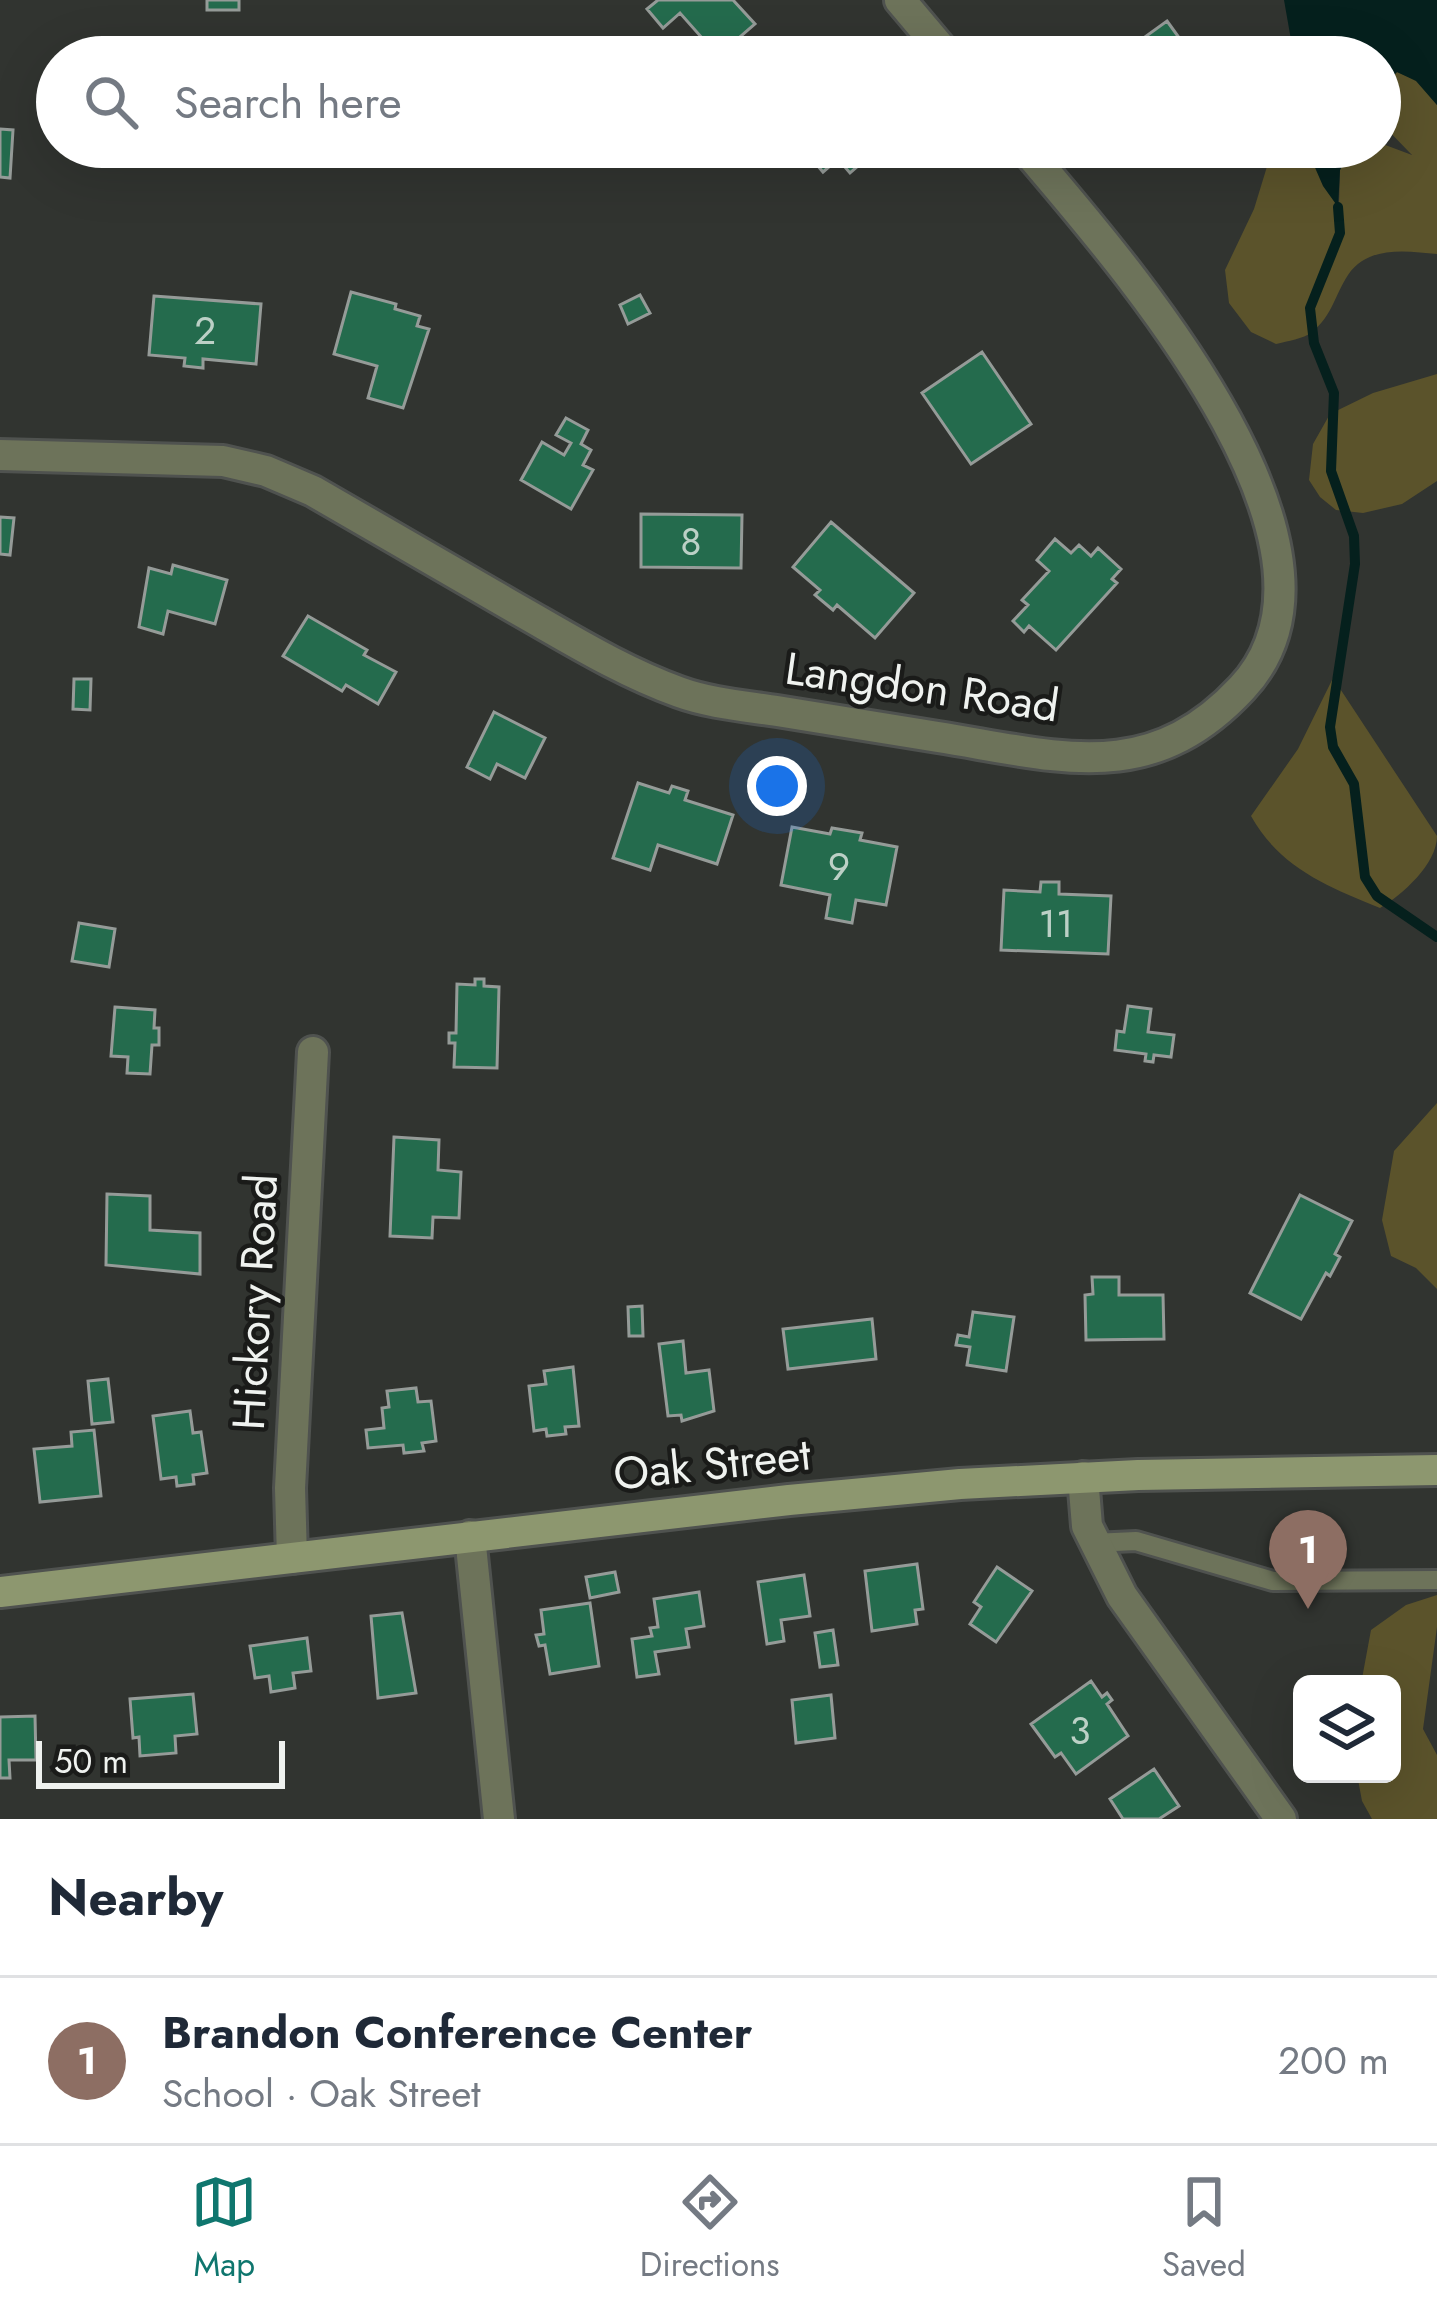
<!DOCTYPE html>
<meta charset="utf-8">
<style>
body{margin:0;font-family:Jost,sans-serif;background:#f6f6f7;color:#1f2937}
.controls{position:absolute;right:36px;bottom:36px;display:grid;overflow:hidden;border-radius:18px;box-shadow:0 12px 48px #0002}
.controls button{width:108px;height:108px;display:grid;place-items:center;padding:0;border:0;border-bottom:3px solid #e0e1e3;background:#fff;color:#1f2937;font:60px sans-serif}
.scale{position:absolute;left:36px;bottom:30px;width:249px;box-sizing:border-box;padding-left:12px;border:6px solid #eff2ef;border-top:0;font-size:33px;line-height:42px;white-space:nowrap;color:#eff2ef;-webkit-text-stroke:9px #1a1b19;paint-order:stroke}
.you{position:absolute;left:777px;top:786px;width:42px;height:42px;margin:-30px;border:9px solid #fff;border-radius:50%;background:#1a73e8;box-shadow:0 0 0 18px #1a73e833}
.badge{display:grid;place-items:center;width:78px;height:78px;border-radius:50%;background:#0f766e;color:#fff;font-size:39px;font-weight:700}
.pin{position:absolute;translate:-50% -99px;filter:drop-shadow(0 3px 6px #0008)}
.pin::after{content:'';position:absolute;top:63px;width:42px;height:36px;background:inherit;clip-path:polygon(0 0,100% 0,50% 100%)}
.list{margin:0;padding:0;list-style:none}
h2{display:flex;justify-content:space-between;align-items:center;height:156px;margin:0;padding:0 48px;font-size:51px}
h2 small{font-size:39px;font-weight:400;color:#747a83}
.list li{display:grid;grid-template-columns:78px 1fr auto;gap:36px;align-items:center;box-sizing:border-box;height:168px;padding:0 48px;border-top:3px solid #e0e1e3}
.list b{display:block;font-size:45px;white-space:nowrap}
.list p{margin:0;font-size:39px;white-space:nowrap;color:#747a83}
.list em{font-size:39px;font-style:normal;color:#747a83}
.icon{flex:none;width:66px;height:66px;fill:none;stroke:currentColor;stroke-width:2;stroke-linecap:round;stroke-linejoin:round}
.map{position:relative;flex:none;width:1437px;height:1819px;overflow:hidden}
.search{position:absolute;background:#fff;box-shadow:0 12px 48px #0002;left:36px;right:36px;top:36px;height:132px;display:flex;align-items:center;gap:30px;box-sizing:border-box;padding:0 42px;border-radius:66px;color:#747a83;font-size:45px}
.sheet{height:324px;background:#fff}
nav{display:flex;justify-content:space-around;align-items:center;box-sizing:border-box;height:168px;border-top:3px solid #e0e1e3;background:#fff;font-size:33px;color:#747a83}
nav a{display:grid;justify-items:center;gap:6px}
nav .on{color:#0f766e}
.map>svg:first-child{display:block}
.green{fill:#5b532b}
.water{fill:#05201d}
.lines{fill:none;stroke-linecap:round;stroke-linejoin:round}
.stream{stroke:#05201d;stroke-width:10}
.building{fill:#246b4d;stroke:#959b98;stroke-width:3}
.service-casing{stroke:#4f524f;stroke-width:24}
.minor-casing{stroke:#4f524f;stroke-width:36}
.tertiary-casing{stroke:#4f524f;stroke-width:36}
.secondary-casing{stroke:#4f524f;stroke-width:36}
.service{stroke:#6d735a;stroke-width:18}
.minor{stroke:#6d735a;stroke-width:30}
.tertiary{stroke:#6d735a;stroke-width:30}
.secondary{stroke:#8d976f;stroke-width:30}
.labels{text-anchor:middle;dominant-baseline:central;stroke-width:9;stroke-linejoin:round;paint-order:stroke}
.number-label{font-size:39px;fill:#bcd0c6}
.street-label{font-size:45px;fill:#eff2ef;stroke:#1a1b19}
</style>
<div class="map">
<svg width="1437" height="1819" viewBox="0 0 1437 1819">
<rect width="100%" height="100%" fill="#313430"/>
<path class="green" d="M1397,72L1416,80L1437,105V254C1407,251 1368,245 1348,275C1335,295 1332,316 1312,332C1303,339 1288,341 1276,344L1251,332L1229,303L1225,270L1254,209L1273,147H1306L1339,204L1340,170L1348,149L1380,147V143L1412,155L1380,122V90Z
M1437,374V481L1402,504L1363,513L1336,510L1320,497L1309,480L1313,444L1330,414L1373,393Z
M1333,678L1437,836C1437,864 1402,895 1380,908C1327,886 1280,868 1251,816L1298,749Z
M1437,1103V1289L1416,1268L1391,1256L1382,1220L1394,1151Z
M1437,1595V1627L1423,1729L1437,1755V1819H1372L1362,1801L1357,1774H1392V1684H1361L1371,1630L1406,1605Z"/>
<path class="water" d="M1284,0H1437V105L1416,81L1397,72L1380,90V57H1294Z
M1306,147H1353L1340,170L1338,207L1323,186Z"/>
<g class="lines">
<path class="stream" d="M1338,207L1340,233L1310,308L1314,343L1334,393L1331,471L1354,536L1355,564L1330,727L1333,747L1354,784L1365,877L1377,896L1437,937"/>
</g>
<path class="building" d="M207,0H239V10H207Z
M658,0H733L755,24L718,56L680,13L663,28L647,9Z
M1167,21L1193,57H1139L1131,47Z
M0,129L13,130L10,178L0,177Z
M802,147H880L850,173L838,159L823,172Z
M351,292L396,304L395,309L420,316L417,326L429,329L403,408L368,398L377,366L334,354Z
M640,295L650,313L628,324L620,305Z
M154,296L261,304L256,364L203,359V368L184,366L185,358L149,355Z
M982,352L1031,424L971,464L922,393Z
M566,418L588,430L581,444L591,450L583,465L593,470L571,509L521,480L542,442L564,455L571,443L556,435Z
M641,514L742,515L741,568L641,567Z
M0,517L14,518L10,555L0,554Z
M831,522L914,593L875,638L837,605L833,610L815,595L820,590L793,567Z
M1055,539L1071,553L1079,545L1091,556L1098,548L1121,569L1112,579L1117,583L1056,650L1029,626L1024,632L1013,621L1028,605L1022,600L1049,571L1037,560Z
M173,565L227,580L215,624L168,611L163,634L139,627L149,568L171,574Z
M308,616L367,650L364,655L396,672L378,704L346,685L342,691L283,656Z
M74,679H91L90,710L73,709Z
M494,712L545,738L525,778L497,764L490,779L467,767Z
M638,783L669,793L672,786L688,791L685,800L733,815L717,864L658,845L650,870L613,858Z
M792,827L830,834L832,828L862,833L860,840L897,847L886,905L856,900L852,923L826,918L830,895L781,885Z
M1041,882H1059V894L1111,896L1108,954L1001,950L1004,890L1040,892Z
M79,923L115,929L109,967L72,961Z
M475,979H484V986L499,987L497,1068L454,1067L455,1043H449V1033H456L457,984L475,985Z
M1128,1006L1151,1009L1148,1032L1174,1035L1171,1057L1154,1055L1153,1062L1145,1061L1146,1054L1115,1050L1117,1031L1124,1032Z
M115,1007L155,1010L154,1028H159V1045H152L150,1074L127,1073L128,1057L111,1056Z
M394,1137L439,1140L438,1170L461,1172L459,1218L433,1217L432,1238L390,1236Z
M107,1194L150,1196V1230L200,1233V1274L106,1265Z
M1300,1195L1352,1221L1335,1254L1340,1257L1330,1276L1326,1273L1301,1319L1250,1293Z
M1092,1277H1119V1295H1163L1164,1339L1086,1340L1085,1295L1093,1294Z
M642,1306L643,1336H629L628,1307Z
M973,1312L1014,1317L1006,1371L967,1365L970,1347L956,1345L958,1335L969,1337Z
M872,1319L876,1359L788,1369L783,1329Z
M683,1341L686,1373L709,1370L714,1411L682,1421L681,1415L668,1416L659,1344Z
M573,1367L579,1426L565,1427L566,1434L547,1436L546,1429L534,1431L529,1386L546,1384L544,1371Z
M108,1379L113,1422L92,1424L88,1381Z
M416,1388L418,1402L431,1401L436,1441L422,1443L424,1451L404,1453L403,1445L368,1448L366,1430L384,1428L382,1408L389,1407L387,1391Z
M190,1411L193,1433L201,1432L207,1473L193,1475L194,1484L177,1486L176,1477L161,1479L153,1416Z
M94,1430L101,1496L40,1502L34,1449L72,1446L71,1432Z
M917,1564L923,1609L915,1610L917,1624L872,1631L865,1571Z
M997,1567L1032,1591L996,1642L970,1624L981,1607L974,1602Z
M615,1572L619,1592L590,1598L586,1577Z
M804,1575L810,1616L781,1620L784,1641L767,1644L758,1582Z
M699,1592L704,1626L686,1629L689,1647L655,1652L659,1674L637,1677L632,1639L652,1636L650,1628L658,1627L654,1599Z
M590,1603L599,1666L550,1674L545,1645L539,1646L536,1635L544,1634L541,1610Z
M402,1613L416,1693L378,1698L371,1616Z
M833,1630L838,1665L820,1667L815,1633Z
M307,1638L311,1671L293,1673L295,1688L271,1692L269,1676L255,1678L250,1646Z
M1091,1681L1102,1697L1107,1693L1112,1700L1107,1704L1128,1736L1076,1774L1061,1753L1055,1757L1031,1724Z
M193,1694L197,1734L175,1736L176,1753L140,1756L139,1737L133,1738L130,1699Z
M831,1695L835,1738L796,1743L792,1700Z
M35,1716L36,1760H9L10,1778H0V1717Z
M1154,1769L1179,1806L1159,1819H1123L1110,1799Z"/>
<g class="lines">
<defs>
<path id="service" d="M1093,1543L1136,1541L1273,1581L1437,1580"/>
<path id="minor" d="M900,0L948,57
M0,455L223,461L266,471L313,491C381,530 449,570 517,609C570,639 621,671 679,692C709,703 744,706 777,711C830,720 884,728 938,737C1058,756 1149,788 1242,688C1376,545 1114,254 1024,147
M470,1536L499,1819
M292,1558L290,1488L313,1052"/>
<path id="tertiary" d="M1083,1477L1087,1526L1122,1596L1281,1819"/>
<path id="secondary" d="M0,1592L789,1500L960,1484L1138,1475L1437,1470"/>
</defs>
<use href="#service" class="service-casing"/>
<use href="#minor" class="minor-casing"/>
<use href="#tertiary" class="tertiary-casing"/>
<use href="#secondary" class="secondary-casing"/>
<use href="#service" class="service"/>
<use href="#minor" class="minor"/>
<use href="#tertiary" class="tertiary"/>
<use href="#secondary" class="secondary"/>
</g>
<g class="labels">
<g class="number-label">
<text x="205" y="330">2</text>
<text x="691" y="541">8</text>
<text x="839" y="866">9</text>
<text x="1056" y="923">11</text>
<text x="1080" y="1730">3</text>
</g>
<g class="street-label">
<text transform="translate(922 687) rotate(8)">Langdon Road</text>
<text transform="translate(255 1302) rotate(-87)">Hickory Road</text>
<text transform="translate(712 1464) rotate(-6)">Oak Street</text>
</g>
</g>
</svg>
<div class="controls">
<button><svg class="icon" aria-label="layers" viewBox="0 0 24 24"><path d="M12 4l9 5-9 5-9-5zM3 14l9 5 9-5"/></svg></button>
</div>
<div class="scale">50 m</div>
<div class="you"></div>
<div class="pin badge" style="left:1308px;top:1609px;background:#8d6e63">1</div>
<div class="search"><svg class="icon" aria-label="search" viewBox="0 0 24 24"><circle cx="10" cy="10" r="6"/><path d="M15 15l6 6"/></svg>Search here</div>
</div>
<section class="sheet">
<h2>Nearby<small></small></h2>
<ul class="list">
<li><span class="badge" style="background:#8d6e63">1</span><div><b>Brandon Conference Center</b><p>School · Oak Street</p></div><em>200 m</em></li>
</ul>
</section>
<nav>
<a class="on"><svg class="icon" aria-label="map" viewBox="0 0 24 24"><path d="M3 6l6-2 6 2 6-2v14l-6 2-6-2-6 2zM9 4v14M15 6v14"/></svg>Map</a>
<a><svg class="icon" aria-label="directions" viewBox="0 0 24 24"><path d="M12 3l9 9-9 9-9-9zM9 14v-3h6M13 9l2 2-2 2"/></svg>Directions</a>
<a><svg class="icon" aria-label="saved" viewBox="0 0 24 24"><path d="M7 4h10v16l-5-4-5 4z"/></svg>Saved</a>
</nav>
